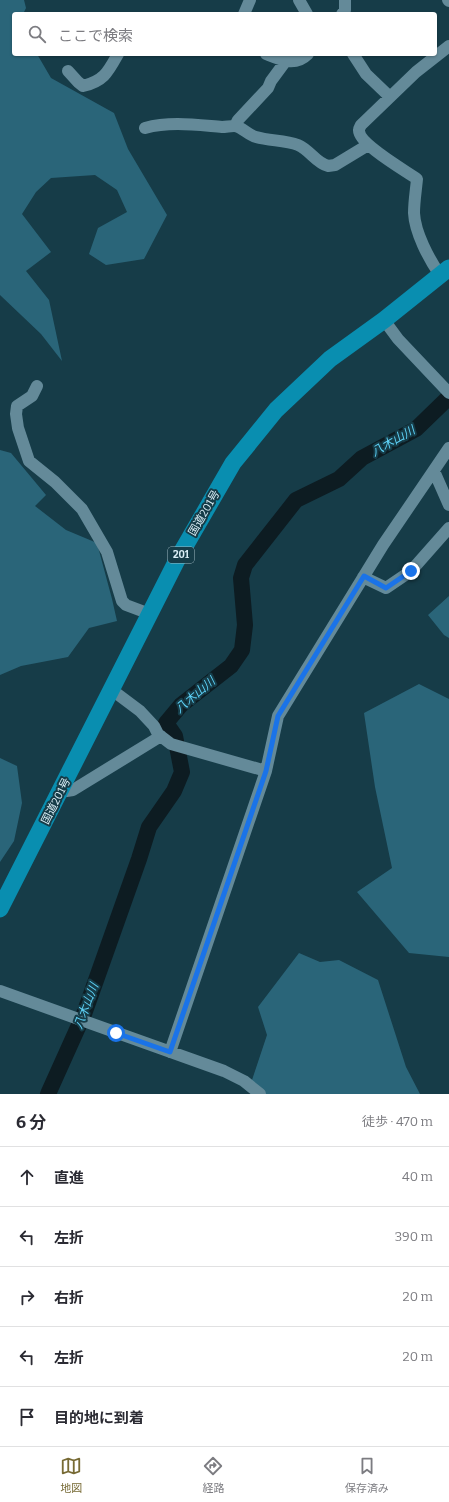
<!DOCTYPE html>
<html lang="ja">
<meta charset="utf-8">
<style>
body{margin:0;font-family:Bitter,"Noto Sans JP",serif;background:#f2f2f3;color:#2b2b33}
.stop{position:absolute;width:12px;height:12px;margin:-9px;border:3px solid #1a73e8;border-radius:50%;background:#fff}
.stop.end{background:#1a73e8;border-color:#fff;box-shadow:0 1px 4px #0008}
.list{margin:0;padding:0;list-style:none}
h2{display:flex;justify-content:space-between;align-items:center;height:52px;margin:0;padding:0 16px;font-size:17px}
h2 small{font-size:13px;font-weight:400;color:#7c7c81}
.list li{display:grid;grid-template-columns:26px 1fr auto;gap:12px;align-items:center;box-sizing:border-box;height:60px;padding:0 16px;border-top:1px solid #e1e1e2}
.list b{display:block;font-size:15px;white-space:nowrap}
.list em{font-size:13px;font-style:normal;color:#7c7c81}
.icon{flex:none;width:22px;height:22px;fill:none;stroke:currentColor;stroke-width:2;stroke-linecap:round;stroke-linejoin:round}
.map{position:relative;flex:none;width:449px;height:1094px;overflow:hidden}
.search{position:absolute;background:#fff;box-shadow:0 1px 3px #0004;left:12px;right:12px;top:12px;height:44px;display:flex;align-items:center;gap:10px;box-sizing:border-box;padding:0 14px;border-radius:4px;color:#7c7c81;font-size:15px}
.sheet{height:352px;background:#fff}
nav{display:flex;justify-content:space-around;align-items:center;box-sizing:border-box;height:56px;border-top:1px solid #e1e1e2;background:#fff;font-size:11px;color:#7c7c81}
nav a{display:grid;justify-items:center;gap:2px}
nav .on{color:#776a34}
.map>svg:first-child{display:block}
.forest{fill:#2a6579}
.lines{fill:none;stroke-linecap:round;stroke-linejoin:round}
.river{stroke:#0d1c22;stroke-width:16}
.minor{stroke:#648a99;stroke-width:12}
.highway{stroke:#098eb0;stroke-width:17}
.route{stroke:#1a73e8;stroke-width:5}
.labels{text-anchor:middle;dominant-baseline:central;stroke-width:4;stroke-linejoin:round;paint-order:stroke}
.shield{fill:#163c48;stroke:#9fb9c2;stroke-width:1}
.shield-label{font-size:10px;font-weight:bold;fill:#daeef6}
.street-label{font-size:11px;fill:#daeef6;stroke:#163c48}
.water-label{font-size:12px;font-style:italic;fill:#5dd0f5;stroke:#163c48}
</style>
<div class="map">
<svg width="449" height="1094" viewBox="0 0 449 1094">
<rect width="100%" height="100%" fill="#163c48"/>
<path class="forest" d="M0,0H24L26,8L23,14H14V54H37L51,78L114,113L128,149L167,215L144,259L106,265L89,254L98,228L127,212L117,190L95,175L51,178L36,192L22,214L51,252L26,271L49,300L62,361L41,334L0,295Z
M0,450L11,453L46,495L35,506L66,530L97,543L112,599L117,621L89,628L68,657L21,666L0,675Z
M449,596V638L444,635L428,615Z
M419,684L449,699V957L409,953L357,892L392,868L375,787L364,713Z
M0,758L17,766L22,803L14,841L0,862Z
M299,953L320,962L339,960L378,980L406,1067L420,1094H259L251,1083L267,1035L258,1007Z"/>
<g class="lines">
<path class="river" d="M48,1094L84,1014L139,859L149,827L174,791L182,772L175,736L166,723L181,705L231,666L242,650L245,625L241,578L245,565L296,500L339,479L362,458L416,429L449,397"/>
<path class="minor" d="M299,0L307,14
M448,0L449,1
M244,14L250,0
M342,14L345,10V0
M266,54C281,60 295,67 308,54
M353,54L366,74L390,97
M68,71L78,82L83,86C104,81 108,72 118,54
M235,126L238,120L268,88L271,81L285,62
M145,128C170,121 197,125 222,127C226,127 230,126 234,126C241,126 248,135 256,137C270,141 285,140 298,145C310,150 316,163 328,166L335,165L368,145
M440,275C429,259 415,233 414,213C414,202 416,190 417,179C406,171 358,144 359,130C359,128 360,127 361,125L416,72L449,46
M384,320L398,339L449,393
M37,386L32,396L17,406L16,414L18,428L29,461L55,482L82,509L107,552L122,601L126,605L150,614
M434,471L449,505
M363,577L386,588L411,571L449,528
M112,690L140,711L154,726L158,734L171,744L266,771
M60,792L73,790L161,736
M0,991L224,1071L244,1081L260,1094
M170,1052L266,771L278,716L383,545L449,448"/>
<path class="highway" d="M0,909L177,560L233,463L276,410L330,359L384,320L449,268"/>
</g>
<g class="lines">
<path class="route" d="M116,1033L170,1052L266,771L278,716L364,576L386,588L411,571"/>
</g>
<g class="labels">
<rect class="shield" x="168" y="547" width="26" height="16" rx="3"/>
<g class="shield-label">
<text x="181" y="555">201</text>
</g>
<g class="street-label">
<text transform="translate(204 513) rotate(-60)">国道201号</text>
<text transform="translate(56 801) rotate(-63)">国道201号</text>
</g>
<g class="water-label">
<text transform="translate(393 441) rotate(-30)">八木山川</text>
<text transform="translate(195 695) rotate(-40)">八木山川</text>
<text transform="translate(86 1006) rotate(-69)">八木山川</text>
</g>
</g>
</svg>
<div class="stop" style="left:116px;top:1033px"></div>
<div class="stop end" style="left:411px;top:571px"></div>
<div class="search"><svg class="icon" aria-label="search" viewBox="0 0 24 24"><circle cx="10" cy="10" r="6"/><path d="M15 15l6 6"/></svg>ここで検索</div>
</div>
<section class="sheet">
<h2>6 分<small>徒歩 · 470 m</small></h2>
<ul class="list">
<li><svg class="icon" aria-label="ahead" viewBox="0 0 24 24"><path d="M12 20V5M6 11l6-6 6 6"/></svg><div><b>直進</b></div><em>40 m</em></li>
<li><svg class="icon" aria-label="left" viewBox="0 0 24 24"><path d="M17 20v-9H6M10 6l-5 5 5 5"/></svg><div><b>左折</b></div><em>390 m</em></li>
<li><svg class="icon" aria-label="right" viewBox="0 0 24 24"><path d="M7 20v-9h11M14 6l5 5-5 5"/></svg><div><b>右折</b></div><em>20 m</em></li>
<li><svg class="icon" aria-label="left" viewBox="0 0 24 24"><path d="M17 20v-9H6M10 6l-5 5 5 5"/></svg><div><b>左折</b></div><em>20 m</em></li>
<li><svg class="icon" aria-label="arrive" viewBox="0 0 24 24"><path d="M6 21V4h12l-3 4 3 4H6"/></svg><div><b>目的地に到着</b></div></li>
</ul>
</section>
<nav>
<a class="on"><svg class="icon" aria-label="map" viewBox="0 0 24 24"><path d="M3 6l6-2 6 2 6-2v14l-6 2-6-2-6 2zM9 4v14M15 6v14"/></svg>地図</a>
<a><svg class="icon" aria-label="directions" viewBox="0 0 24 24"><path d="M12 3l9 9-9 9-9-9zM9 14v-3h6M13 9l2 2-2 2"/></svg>経路</a>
<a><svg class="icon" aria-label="saved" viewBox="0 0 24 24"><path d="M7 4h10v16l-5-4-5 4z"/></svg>保存済み</a>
</nav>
